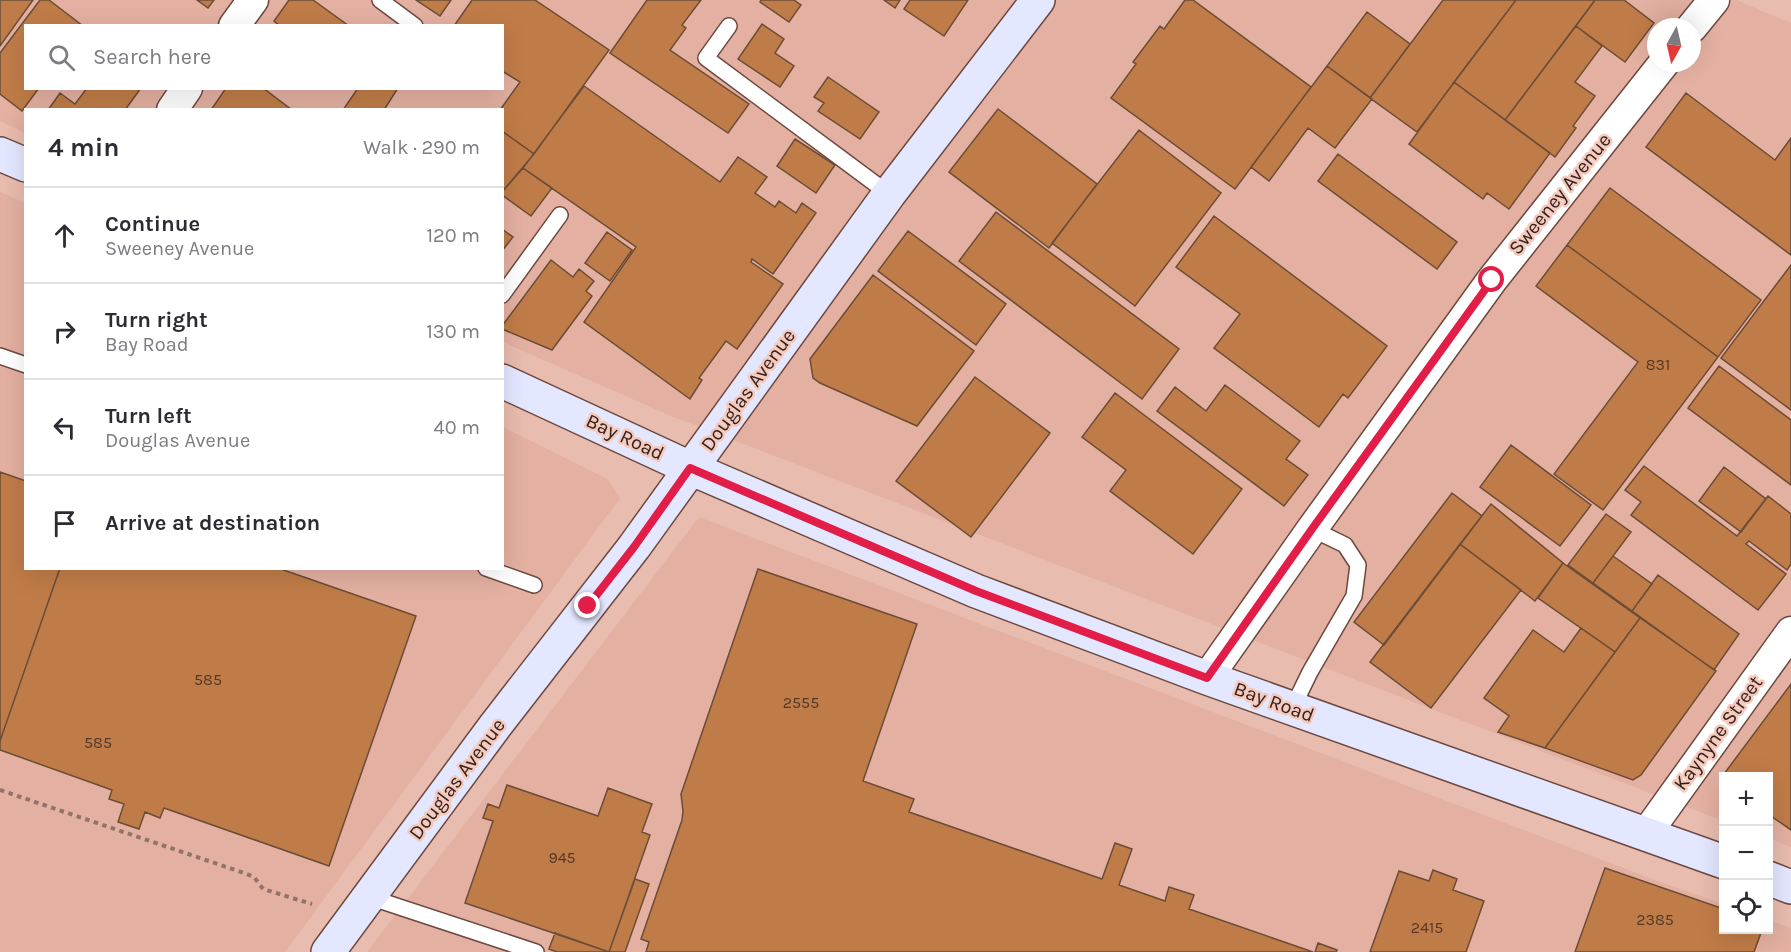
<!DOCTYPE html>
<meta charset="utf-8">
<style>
body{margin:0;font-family:Karla,sans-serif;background:#f2f2f3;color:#2b2b33}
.controls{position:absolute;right:18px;bottom:18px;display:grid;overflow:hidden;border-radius:0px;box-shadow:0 6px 24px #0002}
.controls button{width:54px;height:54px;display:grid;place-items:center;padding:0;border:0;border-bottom:2px solid #e1e1e2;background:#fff;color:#2b2b33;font:30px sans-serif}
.compass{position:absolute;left:1647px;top:18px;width:54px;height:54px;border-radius:50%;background:#fff;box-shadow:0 6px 24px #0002;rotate:188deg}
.stop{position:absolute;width:18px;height:18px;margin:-14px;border:4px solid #e11d48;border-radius:50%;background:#fff}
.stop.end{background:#e11d48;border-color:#fff;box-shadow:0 2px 6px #0008}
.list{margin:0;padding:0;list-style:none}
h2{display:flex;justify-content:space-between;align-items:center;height:78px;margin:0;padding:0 24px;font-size:26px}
h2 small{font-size:20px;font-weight:400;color:#7c7c81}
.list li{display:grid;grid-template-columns:39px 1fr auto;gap:18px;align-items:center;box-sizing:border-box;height:96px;padding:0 24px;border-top:2px solid #e1e1e2}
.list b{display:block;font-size:22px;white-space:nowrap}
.list p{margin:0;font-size:20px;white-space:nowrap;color:#7c7c81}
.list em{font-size:20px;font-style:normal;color:#7c7c81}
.icon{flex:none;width:33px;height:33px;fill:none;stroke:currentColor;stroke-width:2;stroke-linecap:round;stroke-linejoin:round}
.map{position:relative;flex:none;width:1791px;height:952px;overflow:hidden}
.search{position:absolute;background:#fff;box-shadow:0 6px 24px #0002;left:24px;top:24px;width:480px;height:66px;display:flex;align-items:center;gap:15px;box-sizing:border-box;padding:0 21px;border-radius:0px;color:#7c7c81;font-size:22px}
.panel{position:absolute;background:#fff;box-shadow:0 6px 24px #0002;left:24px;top:108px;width:480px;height:462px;border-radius:0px}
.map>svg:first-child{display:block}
.built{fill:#e3b0a1;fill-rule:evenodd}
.building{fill:#c07c48;stroke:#6b4c36;stroke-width:1.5}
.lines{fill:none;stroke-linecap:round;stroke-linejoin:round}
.lane-casing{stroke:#6d483e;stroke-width:18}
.street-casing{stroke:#6d483e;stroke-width:33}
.secondary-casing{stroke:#6d483e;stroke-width:36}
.path{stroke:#92736a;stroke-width:4;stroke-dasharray:4.5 4.5;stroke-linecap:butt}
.lane{stroke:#fff;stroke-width:15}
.street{stroke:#fff;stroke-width:30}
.secondary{stroke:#e3e7ff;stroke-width:33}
.route{stroke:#e11d48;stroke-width:8}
.labels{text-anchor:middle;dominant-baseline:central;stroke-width:5;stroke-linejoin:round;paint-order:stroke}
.number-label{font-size:16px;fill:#563828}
.street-label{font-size:20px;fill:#32221d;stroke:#f5c9bc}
</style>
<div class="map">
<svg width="1791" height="952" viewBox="0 0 1791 952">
<rect width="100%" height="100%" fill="#e8bcaf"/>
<path class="built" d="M0,0H1736L1791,23V847L1769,838L1768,776H1724L1723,821L671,416L503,342L502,110H26L25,133L0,121ZM26,26H502V88H26ZM1656,27H1692V63H1656Z
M0,192L25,203L26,568H502L503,427L607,479L620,498L285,952H0Z
M699,517L1655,880L1723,904L1724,930H1768L1769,920L1791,928V952H367Z"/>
<path class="building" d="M0,0H33L0,46Z
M40,0H49L83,26H26V88H39L22,111L0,94V53Z
M197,0H214L208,8Z
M289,0H313L349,26H280L274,21Z
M416,0H451L440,16Z
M472,0H535L609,50L534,154L502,131V110H500L520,82L502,71V26H454Z
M647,0H701L682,25L686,28L670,50L749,104L728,133L610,53Z
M761,0H794L801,5L789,22L760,2Z
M884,0H900L895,8Z
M910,0H968L944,36L904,9Z
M1185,0H1193L1311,87L1235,189L1111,98L1136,64L1133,62L1160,26L1164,29Z
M1443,0H1516L1417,132L1370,98Z
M1516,0H1595L1505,120L1454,82Z
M1595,0H1624L1654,23L1625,62L1576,26Z
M1367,12L1410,44L1370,98L1327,66Z
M762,24L784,39L775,53L794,66L780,87L738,59Z
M1576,26L1602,46L1575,82L1595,96L1573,126L1576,128L1555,157L1505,120Z
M1327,66L1372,99L1335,148L1308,128L1269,181L1251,167Z
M828,77L879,112L860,139L818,111L824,103L814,97Z
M1454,82L1550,153L1509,209L1487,193L1483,199L1409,144Z
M584,86L720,182L738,157L767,177L755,193L775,207L779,201L796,213L802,203L816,213L773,274L752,259L751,262L783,284L737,349L726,341L699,378L702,380L690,399L584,322L636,247L523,168Z
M87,88H141L125,110H48L60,93L75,104Z
M226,88H263L292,110H211Z
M358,88H398L384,110H343Z
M1686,93L1775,160L1791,138V255L1646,147Z
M998,109L1097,184L1049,248L949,172Z
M1139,130L1221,193L1135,306L1052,243Z
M502,131L534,154L502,192Z
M795,139L835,165L816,193L777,166Z
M1338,154L1457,242L1437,269L1318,181Z
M523,168L552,188L531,216L502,195V192Z
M1610,188L1761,300L1718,357L1567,245Z
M996,212L1179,349L1142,399L959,261Z
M1214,216L1387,346L1348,398L1343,394L1319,427L1214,348L1240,314L1176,267Z
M502,229L513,237L502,251Z
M908,231L1006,304L976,345L878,271Z
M607,232L632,250L610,281L585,263Z
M1567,245L1718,357L1603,510L1554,474L1638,362L1536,286Z
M551,260L573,277L579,269L594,281L586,291L592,296L552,350L502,329V326Z
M1791,265V410L1721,358Z
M873,275L974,351L917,426L820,383L813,378L810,359Z
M1719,366L1791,420V485L1688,408Z
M975,377L1050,433L971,537L896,481Z
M1225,385L1300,441L1286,459L1308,475L1284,506L1157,411L1175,387L1206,411Z
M1115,393L1242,489L1193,554L1110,491L1126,470L1082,437Z
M1511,445L1591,505L1560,546L1480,487Z
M1644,466L1737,536L1768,496L1791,514V564L1787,570L1749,541L1746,544L1786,574L1758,610L1631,515L1641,502L1625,490Z
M1724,467L1766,499L1741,532L1699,501Z
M0,472L26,481V568H60L0,741Z
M1452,493L1482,516L1384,645L1354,622Z
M1491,504L1563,563L1535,601L1460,544Z
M1606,514L1631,532L1593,583L1568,565Z
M1460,544L1521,590L1431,708L1370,662Z
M1613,556L1652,584L1632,611L1593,583Z
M1563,563L1640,618L1615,652L1538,598Z
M60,568H278L416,616L329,866L164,808L160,818L145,812L139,829L118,822L124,804L109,799L112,790L0,750V741Z
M758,569L917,624L863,781L914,799L909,812L1102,879L1115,843L1132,849L1119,885L1165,901L1169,887L1194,895L1189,909L1313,952H646L649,942L641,939L682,820L683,811L681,794Z
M1658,575L1739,634L1714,670L1632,611Z
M1640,618L1716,671L1641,775L1633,780L1545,748Z
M1581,628L1615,652L1545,748L1498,732L1509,716L1484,698L1533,630L1564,652Z
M1791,684V830L1768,814V776H1724V780L1721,778Z
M507,785L598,816L608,788L652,804L642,832L650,835L609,952L465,903L493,821L483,818L488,804L499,808Z
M1605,868L1724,909V930H1762L1754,952H1575Z
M1433,870L1457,879L1453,890L1484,901L1466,952H1370L1399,871L1429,881Z
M635,879L649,884L625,952H557L549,949L555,933L609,952Z
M1318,943L1337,950L1336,952H1315Z"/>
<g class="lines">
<defs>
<path id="lane" d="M380,0L415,26
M729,26L706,58L889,194
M502,295L560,215
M0,356L26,365
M486,568L534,585
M1292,709L1310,672L1354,596L1358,565L1345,545L1312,529
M369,897L536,952"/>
<path id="street" d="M234,26L253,0
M1692,27L1714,0
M172,110L187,88
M1207,678L1312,529L1492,280L1664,63
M1646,834L1791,632"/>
<path id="secondary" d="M0,154L26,165
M502,381L690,468L976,591L1207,678L1724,862
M1768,878L1791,887
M328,952L495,726L634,547L889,194L1038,0"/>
</defs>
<use href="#lane" class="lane-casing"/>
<use href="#street" class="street-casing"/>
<use href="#secondary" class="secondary-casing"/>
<path class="path" d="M0,790L244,873L254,877L263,889L312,904"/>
<use href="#lane" class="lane"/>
<use href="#street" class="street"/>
<use href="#secondary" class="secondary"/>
</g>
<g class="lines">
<path class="route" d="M588,606L634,547L690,468L976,591L1207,678L1312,529L1492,280"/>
</g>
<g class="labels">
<g class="number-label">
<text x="1658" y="364">831</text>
<text x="208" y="679">585</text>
<text x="801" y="702">2555</text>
<text x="98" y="742">585</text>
<text x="562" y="857">945</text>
<text x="1655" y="919">2385</text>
<text x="1427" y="927">2415</text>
</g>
<g class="street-label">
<text transform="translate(1560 194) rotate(-51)">Sweeney Avenue</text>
<text transform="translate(748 390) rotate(-54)">Douglas Avenue</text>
<text transform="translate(625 437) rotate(25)">Bay Road</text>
<text transform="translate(1274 702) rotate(20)">Bay Road</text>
<text transform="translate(1718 733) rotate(-54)">Kaynyne Street</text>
<text transform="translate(457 779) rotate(-53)">Douglas Avenue</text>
</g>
</g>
</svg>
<div class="controls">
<button>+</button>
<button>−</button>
<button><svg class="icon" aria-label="locate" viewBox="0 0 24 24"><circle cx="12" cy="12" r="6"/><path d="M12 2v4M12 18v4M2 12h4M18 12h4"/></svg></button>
</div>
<svg class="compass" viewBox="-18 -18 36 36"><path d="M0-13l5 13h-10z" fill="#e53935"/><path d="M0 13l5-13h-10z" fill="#7c7c81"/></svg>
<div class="stop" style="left:1492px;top:280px"></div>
<div class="stop end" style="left:588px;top:606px"></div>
<div class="search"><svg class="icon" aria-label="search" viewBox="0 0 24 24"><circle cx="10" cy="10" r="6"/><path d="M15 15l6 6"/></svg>Search here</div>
<section class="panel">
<h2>4 min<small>Walk · 290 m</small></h2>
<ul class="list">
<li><svg class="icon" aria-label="ahead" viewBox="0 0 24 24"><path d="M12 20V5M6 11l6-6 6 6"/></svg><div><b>Continue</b><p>Sweeney Avenue</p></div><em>120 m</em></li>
<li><svg class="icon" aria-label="right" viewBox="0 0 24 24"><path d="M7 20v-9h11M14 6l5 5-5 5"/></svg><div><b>Turn right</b><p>Bay Road</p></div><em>130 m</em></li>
<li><svg class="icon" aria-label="left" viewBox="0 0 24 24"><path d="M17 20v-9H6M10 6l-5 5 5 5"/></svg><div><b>Turn left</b><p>Douglas Avenue</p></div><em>40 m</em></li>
<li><svg class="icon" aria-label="arrive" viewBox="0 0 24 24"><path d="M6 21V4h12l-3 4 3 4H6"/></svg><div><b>Arrive at destination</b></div></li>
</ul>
</section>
</div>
